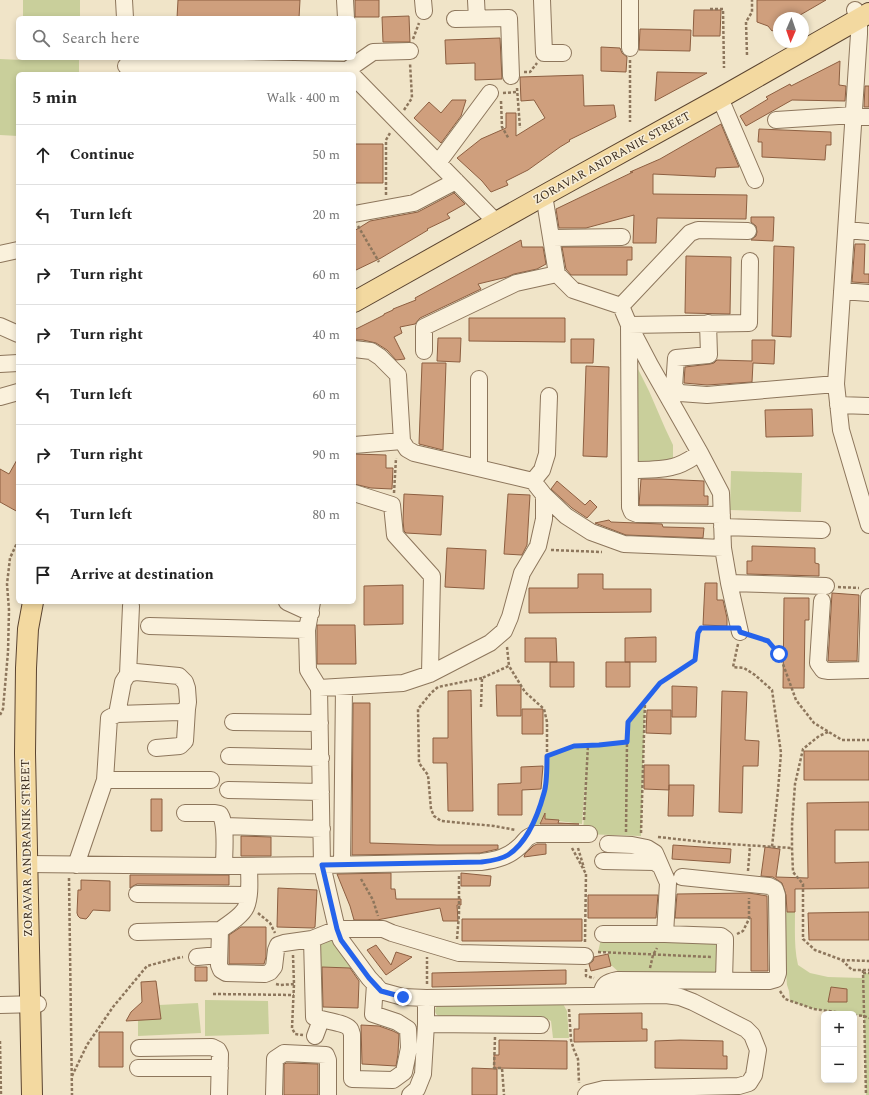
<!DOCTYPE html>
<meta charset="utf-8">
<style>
body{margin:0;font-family:Spectral,serif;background:#f2f2f2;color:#222}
.controls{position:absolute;right:12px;bottom:12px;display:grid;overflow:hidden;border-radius:6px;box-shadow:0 2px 6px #0003}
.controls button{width:36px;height:36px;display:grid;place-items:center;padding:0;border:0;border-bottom:1px solid #e0e0e0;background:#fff;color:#222;font:20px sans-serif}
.compass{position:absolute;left:773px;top:12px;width:36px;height:36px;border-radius:50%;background:#fff;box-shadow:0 2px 6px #0003;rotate:182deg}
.stop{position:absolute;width:12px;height:12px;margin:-9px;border:3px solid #2563eb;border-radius:50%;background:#fff}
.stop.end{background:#2563eb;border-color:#fff;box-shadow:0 1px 4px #0008}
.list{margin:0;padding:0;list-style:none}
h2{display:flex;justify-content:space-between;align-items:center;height:52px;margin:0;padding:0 16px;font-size:17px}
h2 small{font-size:13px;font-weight:400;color:#767676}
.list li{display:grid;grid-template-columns:26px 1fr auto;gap:12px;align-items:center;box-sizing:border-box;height:60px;padding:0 16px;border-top:1px solid #e0e0e0}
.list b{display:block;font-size:15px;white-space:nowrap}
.list em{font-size:13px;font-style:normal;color:#767676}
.icon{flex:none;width:22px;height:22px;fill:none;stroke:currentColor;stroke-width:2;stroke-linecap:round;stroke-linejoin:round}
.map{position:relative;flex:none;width:869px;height:1095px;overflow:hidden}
.search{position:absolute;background:#fff;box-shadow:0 2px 6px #0003;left:16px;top:16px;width:340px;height:44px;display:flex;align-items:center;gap:10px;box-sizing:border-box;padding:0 14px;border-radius:6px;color:#767676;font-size:15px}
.panel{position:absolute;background:#fff;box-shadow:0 2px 6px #0003;left:16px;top:72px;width:340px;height:532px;border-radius:6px}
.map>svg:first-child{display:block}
.green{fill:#c9cf9b}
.building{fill:#cf9f7d;stroke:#8d5f41}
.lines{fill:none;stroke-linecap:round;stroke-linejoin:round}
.minor-casing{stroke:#8d765c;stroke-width:18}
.major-casing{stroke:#5b4430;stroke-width:22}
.path{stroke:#8d765c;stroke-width:2.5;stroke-dasharray:3 2;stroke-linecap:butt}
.minor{stroke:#faf1dc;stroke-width:16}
.major{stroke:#f3d9a0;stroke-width:20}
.route{stroke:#2563eb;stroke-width:5}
.labels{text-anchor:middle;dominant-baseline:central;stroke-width:3;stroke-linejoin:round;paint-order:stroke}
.street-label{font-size:12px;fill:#3d2e20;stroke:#f7eed8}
</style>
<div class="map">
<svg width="869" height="1095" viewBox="0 0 869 1095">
<rect width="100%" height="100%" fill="#f0e4c8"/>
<path class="green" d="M23,0H80V18H23Z
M23,58H79V74H18V136L0,135V59L22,60Z
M632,357L649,391L665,428L673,445V458L661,464L637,462Z
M731,471L802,473L801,512L730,510Z
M645,701L641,836L583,834L586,773L582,824L542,819L535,834L527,837L537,814L545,792L547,756L573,746L588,745L627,742V751L628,722Z
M781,912H795C795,930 794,948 798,965L810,973L828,977L862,978L863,973H869V1095H866L864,1016L814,1009L790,1001L789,991L787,985Z
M335,937L355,969L318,967L319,943Z
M601,939H725L724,980L622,975L610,964L608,952H598Z
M205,1000L268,1001L269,1034L205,1036Z
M562,1002L567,1011L569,1038H553L551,1021L542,1016L443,1017C436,1016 433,1012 437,1006Z
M198,1003L201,1033L138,1036V1020L161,1018L159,1005Z"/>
<path class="building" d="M178,0H300L299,18H177Z
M355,0H379V17H355Z
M757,0H826L795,18H779V27L772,31L768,26L757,22Z
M694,10H721L720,36H693Z
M409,16L410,42H383L382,17Z
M640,29L691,30L690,51L639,50Z
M500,38L502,79L475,80V63L446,64L445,40Z
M601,47L620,48L622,53L627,57L626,72L601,71Z
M840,61L839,85L846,86L845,101L792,100L746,126L740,116L768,99L766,97L790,84L791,86Z
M657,72L707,73L655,101Z
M583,75L584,106L614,105L616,117L569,140L570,141L560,147L528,170L506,181L508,185L491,192L482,181L457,158L481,139L506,128V113H516V136L545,118L534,100L521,101L520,77Z
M865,86H869V107H864Z
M452,100H466L461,116L441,143L414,118L429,102L441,113Z
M721,124L739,167L716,168L715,177L653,174V194L747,195L746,219L657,218L656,243H633L634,215L586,228H559L556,209L633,172H630L660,159Z
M759,129L831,132V145H826L825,160L762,157V142H758Z
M354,144H383V183H354Z
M454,193L465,204L447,214L450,218L427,229L428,230L381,258L354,271V231L370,221L418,212Z
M751,217H774L773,241L751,240L756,236L757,232L756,226L751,222Z
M521,240L522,247H543L546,264L537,269L514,274L507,277L478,284L481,289L420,318L415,324L400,327L402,333L394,337L405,359L396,360L387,350L376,343L363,340H354V330L384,315V314L393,310V309L416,300L415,298Z
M855,244H865L864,274H869V283L852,282Z
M774,246L794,247L791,337L772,336Z
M562,247H632V260H627V275H571L566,269Z
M686,256L731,257L730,314L685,313Z
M469,318H565V342L469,341Z
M438,338H461L460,362L437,361Z
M571,339H594L593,363H571Z
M752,340H775L774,364L753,363L752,382L707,385L684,383L685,367L710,364L714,363L717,360L752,361Z
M422,363H446L443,450L419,444Z
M586,366L609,367L607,457L583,456Z
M812,409L813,436L766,437L765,410Z
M354,454L386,455V468H393L392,489L371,488L354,484Z
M18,458V512L0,502V469L9,474Z
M641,479H661L704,481V496H708V505H639Z
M557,481L585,505L590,500L597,507L587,518L572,508L551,489Z
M404,494L443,496L441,535L406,533L404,531L403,521Z
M508,494L530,495L527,545L522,555L504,554Z
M609,520L611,522L662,524L663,527L704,528L703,538L626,535L595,523Z
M752,546L815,548V563L819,564V576L747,574V561H752Z
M447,548L486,550L484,589L445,587Z
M578,574H603V589H651V612L529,613V588H578Z
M705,583H717V600H723L727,618V626L703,625Z
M403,585V624L364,625V586Z
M832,593L859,595L857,661H828Z
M784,598H809V620H805L804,688H783Z
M317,625H355L356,664H317Z
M656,637V662H625V638Z
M525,638H556L557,662H525Z
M550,662H574V687H550Z
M606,662H630V687H606Z
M496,685H521V716H497Z
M672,686L697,687L696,717H672Z
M471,690L473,811H448L447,763H433V738H448V691Z
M722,691L747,692L745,740L759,741L758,766H743L742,813L719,812Z
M353,703H370V843L437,845H498V849L480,853L352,855Z
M522,709H543V734H522Z
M647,710H671V734L646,733Z
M804,751H869V780H804Z
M644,765H669V790L644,789Z
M543,766L541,789L522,790V815H498V784L521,783V767Z
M669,785H694L693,816H668Z
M151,799H162V831H151Z
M869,802V830H835V863L869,862V888L795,889V912H787L786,895L782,883L773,877L761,876L765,847L780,849L776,877L808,878L807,803Z
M545,813V819L559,820L558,823L579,824H540Z
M241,836L271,837V856H241Z
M537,844H546V854L524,857L525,854L533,846Z
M673,845L731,849L730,863L672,859Z
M391,873V889H395L396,899H461V905H457L458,921H443L440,908L377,920H354L350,906L337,874Z
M461,873L491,876L490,886H461Z
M130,875H229V885L137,884L133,886L130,888Z
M81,880L110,881V911L93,910L88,917L86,919L80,918L78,916L77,913L78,890H81Z
M278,888L317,890L315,927L313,928L277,927Z
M677,894L749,893L767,896L768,971H751V918H675Z
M588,895H658L656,918H588Z
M869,912V940H809L808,913Z
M462,919H582V941H462Z
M241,927H266V957L264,964H229V935Z
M376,945L391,965L396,952L412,957L386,975L367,950Z
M608,954L611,966L591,971L589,964L593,961L594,957Z
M195,967H207V981H195Z
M322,967L350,968L359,981L358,1008L323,1007Z
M566,970V984L432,987V973Z
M156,981L161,1019L126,1021L131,1012L142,1002L141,982Z
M831,987L847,989V1002H828Z
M642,1013V1029H647V1041L574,1042V1029H579V1014Z
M361,1025L379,1026L393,1031L399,1034L398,1054L396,1066L362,1064Z
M99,1032H123V1067H99Z
M499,1040L567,1041V1069L494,1068V1055H499Z
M680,1040L723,1041V1056H727V1069L655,1068V1041Z
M287,1063L318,1064V1095H284V1064Z
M472,1068L497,1069V1095H472Z"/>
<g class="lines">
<defs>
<path id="minor" d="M124,0L125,18
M345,0L346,18
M423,0L424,11
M476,0L477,19
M542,0L544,53H563
M855,10L859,19V34L836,384L841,430L869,525
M455,19L509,18L511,76
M630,48V0
M126,66L347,70L373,52L410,51
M354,77L496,222
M720,98L755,180
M776,120L854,115L869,117
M438,163L490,93
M544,195L557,274L573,290L621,306L629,325L650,365L700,453L721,493L723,548L729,583L740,632
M354,214L414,203L456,181
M847,230L869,232
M552,238L622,237
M0,254L18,250
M842,291L869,293
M621,306L690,233L698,230L748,231
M708,323L709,355L676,358L674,387L680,393L707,395L836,384
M0,326L18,334
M424,351V327L516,283L557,274
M0,364L18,363
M479,379V467
M0,397L18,392
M838,405L869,406
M354,445L402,441
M631,470C644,470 659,470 672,467C683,465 692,458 700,453
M533,481L542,470L547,454L549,396
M354,493L392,505L395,535L432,576L430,674
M544,495L566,516L591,532L624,544L723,548
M722,515L637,514L632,512L630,507L629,325L749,323L750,261
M722,527L822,530
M729,583L826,586
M822,601L818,663L823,670L829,671L867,670L869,597
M287,602L311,613
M312,602L307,630L308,670L319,688L322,865L337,929L341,940L369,978L381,991L403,997L426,998L666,995L680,997L693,1002L746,1029L752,1035L758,1050L754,1075L749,1083L739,1086L604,1089L588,1093L586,1095
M149,626L307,630
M128,674L131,606
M319,688L403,683L430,674L490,643L504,631L510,617L522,573L538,546L544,519V495L533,481L414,453L407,449L402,441L398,375L380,357L371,351L354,349
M233,722L320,723
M156,748L180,746L185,741L187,709
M229,756L321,758
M105,780L109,718L117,714L180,712L187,709L188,702L187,688L185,682L179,676L136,672L128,674L123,682L117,714
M228,790L321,792
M185,813H215L220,814C227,825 224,852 224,866
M224,826L322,829
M608,844L632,845L647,848L655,853L668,883L665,934
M603,861L655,862L660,866
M27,864L224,866L322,865L481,862C497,860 508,857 520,846C527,839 525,838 535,834H589
M76,865L105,780H211
M342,865L344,687
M249,866C249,878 251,895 246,907C242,916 227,925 220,930L219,965L221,970L226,973L265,974L270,972L274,967L276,950L278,945L284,943L312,939L337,929H383L392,933L459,953L585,956
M137,894L248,895
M137,932L220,930
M603,934H665L721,936L725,939V944L724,980
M312,939L314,1017C322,1020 345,1023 349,1028C351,1029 351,1032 352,1034V1079L393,1080L404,1072L409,1048L408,1029L397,1022L373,1014L375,984
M197,957L219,955
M601,995C603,984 607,982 617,980L769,981L776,979L778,973L777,895L775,889L769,886L682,877
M0,1005L38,1004
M426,1024L541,1025
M315,1036L321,1020
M139,1048L212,1047L218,1050L220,1054L219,1095
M138,1068H220
M274,1095L275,1059L284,1053L326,1055L328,1060V1095
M410,1095L417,1089L423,1074L426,1024V998"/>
<path id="major" d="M354,302L550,192L720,98L869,13
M32,1095L25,753L26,668L28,629L33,602"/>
</defs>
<use href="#minor" class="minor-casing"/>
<use href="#major" class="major-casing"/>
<path class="path" d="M710,9H723L724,68
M413,39L419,23
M747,55L746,22L752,12V0
M630,60V122
M524,72H530L537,63
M517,88L520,128
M503,93L517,92
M501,101L502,127L509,139
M404,110L412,98L410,63
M386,195V140L390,133
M358,226L379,262
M394,493L396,458
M551,550L602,552
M838,587L859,588
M752,636L768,641L779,653L796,700L814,723L842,740H869
M738,644L733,667L744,668L755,675L772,690L781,753L778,790L772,847
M507,647L509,666
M482,678L438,687L431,693L418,709L419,763L428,775L431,809L434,816L441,821L494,826L516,830
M481,707L482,678L509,666L525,692L544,709L547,722V759L545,792L534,820
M0,715L3,709L8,652L9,610L7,584L10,558L18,541
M828,732L819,736L803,749L795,784L792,825V848L793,872L803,884V939L815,950L842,960L869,961
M547,756L573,746L599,745L627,742L628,722L660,683L695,660L698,633L701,628H726
M584,820L588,745
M626,832L627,742
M641,833L645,702
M658,837L713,843L792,848
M572,848L586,874
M578,848L584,868
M748,871L750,846
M69,878L72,1095
M361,879L373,900L378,916
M258,913L270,923L275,933
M737,934L743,931L749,919V898
M457,939L459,914V876
M585,942L586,873
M598,952L711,957
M293,955L294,984L292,1028L295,1034L303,1035
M842,960L852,970H869
M650,968L653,955L657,948
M586,969V976L594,978
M863,970L866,1095
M863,973H869
M276,984L280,985L295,984
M427,984V957
M780,991L785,999L814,1009L849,1014
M213,994L294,995
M569,1009L571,1040L574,1050L578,1059L579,1083
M854,1015L864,1016L869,1018
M495,1037L494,1068H502L504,1095
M0,1041L1,1095
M72,1076L87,1045L113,1007L147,966L177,958L183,957"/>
<use href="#minor" class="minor"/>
<use href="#major" class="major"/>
</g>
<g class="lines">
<path class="route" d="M403,997L381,991L369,978L341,940L337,929L322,865L481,862C490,861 500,860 508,855C528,842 538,815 544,793C547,784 547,766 547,756L574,746L599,745L627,742L628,722L660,683L695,660L698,633L701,628H739L740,632L768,641L779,654"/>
</g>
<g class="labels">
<g class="street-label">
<text transform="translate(612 158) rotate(-29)">ZORAVAR ANDRANIK STREET</text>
<text transform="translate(27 848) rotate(-91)">ZORAVAR ANDRANIK STREET</text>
</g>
</g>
</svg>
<div class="controls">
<button>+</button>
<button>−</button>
</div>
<svg class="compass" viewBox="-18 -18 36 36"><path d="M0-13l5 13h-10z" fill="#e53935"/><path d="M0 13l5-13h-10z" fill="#767676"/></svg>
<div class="stop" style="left:779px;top:654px"></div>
<div class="stop end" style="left:403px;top:997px"></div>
<div class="search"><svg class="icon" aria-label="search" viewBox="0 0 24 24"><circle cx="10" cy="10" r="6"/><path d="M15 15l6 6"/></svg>Search here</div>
<section class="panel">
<h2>5 min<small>Walk · 400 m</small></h2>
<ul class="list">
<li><svg class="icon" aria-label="ahead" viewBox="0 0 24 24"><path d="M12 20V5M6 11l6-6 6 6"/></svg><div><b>Continue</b></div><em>50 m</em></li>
<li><svg class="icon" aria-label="left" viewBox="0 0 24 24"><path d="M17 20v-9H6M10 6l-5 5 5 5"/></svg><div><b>Turn left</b></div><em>20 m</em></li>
<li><svg class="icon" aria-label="right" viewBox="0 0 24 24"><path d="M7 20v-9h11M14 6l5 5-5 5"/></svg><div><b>Turn right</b></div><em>60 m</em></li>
<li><svg class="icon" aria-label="right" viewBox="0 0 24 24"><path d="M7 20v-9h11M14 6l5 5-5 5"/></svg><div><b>Turn right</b></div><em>40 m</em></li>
<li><svg class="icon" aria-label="left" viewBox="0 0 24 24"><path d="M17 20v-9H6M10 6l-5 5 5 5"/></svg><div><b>Turn left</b></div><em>60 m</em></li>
<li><svg class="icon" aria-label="right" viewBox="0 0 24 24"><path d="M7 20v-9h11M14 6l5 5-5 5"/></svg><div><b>Turn right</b></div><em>90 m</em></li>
<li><svg class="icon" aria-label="left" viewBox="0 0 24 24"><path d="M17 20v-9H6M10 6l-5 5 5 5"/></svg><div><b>Turn left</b></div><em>80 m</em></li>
<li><svg class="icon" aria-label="arrive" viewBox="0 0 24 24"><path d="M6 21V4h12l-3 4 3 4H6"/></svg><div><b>Arrive at destination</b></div></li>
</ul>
</section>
</div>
